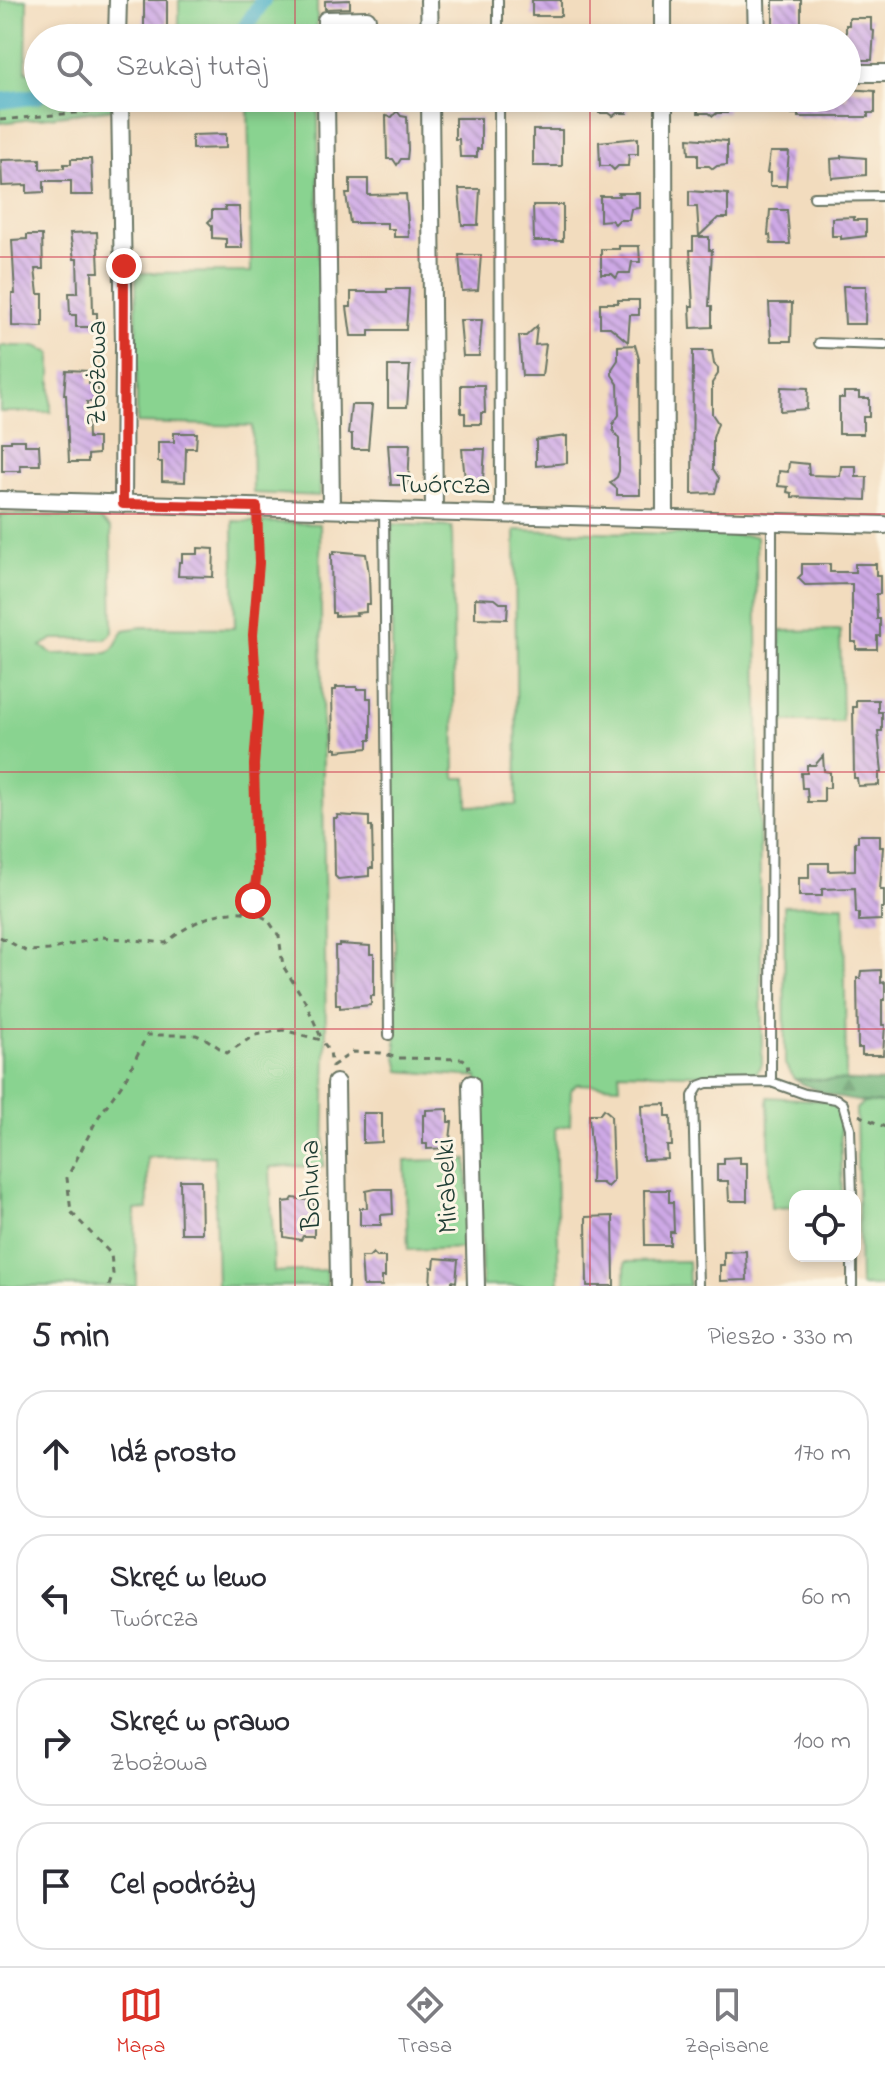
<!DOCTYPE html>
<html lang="pl">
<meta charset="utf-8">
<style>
body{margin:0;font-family:"Indie Flower",sans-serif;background:#f7f7f7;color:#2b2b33}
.controls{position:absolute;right:24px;bottom:24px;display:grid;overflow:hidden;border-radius:16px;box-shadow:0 4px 12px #0003}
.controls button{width:72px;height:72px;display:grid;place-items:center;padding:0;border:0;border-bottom:2px solid #e1e1e2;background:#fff;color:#2b2b33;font:40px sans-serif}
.stop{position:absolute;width:24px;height:24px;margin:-18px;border:6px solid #d93025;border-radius:50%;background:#fff}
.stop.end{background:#d93025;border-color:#fff;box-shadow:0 2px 8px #0008}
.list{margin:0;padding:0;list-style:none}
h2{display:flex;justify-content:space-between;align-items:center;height:104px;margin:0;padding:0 32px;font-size:34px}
h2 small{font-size:26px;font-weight:400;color:#7c7c81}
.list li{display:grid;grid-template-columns:52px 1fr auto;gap:24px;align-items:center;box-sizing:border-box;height:128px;margin:0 16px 16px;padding:0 16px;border:2px solid #e1e1e2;border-radius:32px}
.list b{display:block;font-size:30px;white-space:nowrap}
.list p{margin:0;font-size:26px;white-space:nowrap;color:#7c7c81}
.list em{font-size:26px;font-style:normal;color:#7c7c81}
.icon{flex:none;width:44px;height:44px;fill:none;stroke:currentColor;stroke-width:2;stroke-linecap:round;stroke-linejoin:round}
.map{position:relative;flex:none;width:885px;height:1286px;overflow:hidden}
.search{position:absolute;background:#fff;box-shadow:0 4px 12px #0003;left:24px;right:24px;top:24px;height:88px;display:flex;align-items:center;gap:20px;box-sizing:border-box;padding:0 28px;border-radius:44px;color:#7c7c81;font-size:30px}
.sheet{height:680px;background:#fff}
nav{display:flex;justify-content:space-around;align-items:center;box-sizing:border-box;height:112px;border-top:2px solid #e1e1e2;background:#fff;font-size:22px;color:#7c7c81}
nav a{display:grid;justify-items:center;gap:4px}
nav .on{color:#d93025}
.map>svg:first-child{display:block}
.grass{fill:#89d390;stroke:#548862;stroke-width:2}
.forest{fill:url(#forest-firs);stroke:#467957;stroke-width:2}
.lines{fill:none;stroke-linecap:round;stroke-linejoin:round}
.canal{stroke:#47afc6;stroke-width:16}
.building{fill:url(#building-back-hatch)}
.service-casing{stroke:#697564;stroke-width:12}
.minor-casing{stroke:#697564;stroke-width:20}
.path{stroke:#697564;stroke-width:3;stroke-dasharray:6 6;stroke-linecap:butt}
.service{stroke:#fff;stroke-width:8}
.minor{stroke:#fff;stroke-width:16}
.route{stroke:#d93025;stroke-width:10}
.grid{fill:none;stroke:#d1495b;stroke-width:2;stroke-opacity:0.55}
.labels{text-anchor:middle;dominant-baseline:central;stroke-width:6;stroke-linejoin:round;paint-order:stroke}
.street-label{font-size:28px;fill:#1f3d34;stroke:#fcf5e5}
</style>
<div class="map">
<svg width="885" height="1286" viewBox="0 0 885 1286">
<defs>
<pattern id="forest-firs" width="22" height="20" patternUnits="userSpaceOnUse" patternTransform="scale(2)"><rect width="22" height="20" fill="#6eb57a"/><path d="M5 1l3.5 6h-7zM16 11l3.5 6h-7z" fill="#5a9465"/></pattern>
<pattern id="building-back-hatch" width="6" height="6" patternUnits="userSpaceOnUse" patternTransform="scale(2)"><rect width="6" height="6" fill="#cea9e6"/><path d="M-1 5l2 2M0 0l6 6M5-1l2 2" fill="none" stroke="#a78bbb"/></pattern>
</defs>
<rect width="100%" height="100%" fill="#fcf5e5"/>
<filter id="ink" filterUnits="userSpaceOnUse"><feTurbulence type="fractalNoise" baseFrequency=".0125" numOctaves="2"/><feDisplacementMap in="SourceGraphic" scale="16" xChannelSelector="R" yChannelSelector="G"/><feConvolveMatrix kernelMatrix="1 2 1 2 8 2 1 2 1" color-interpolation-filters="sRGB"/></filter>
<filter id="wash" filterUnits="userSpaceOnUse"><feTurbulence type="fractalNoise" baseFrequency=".006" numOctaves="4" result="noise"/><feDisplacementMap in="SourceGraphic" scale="32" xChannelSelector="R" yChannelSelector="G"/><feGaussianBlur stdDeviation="1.8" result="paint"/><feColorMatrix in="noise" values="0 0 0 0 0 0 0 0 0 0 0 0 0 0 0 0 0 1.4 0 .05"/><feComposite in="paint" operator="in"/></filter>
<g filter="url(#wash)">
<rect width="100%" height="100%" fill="#f2dcbe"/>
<path class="grass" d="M0,0H27L26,72H38V98H113V109L0,123Z
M179,0H317V38H179Z
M248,98H318L320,496L253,493L252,426L137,423L136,273L251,272Z
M0,346H36L51,353V412H0Z
M0,514L98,517L111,529L113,632L106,639H53L41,646L53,654L107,653L113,649L124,630L142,627L235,628L233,521L320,524L326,1038L324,1166L270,1167L274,1272L327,1270V1286H217L214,1156L147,1157L148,1209L135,1210L136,1286H0Z
M391,524L452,527L455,778H467L468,806L517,805L515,530L756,536L762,1064L754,1076L619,1072L620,1086L577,1084L571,1090L570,1125L555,1128L559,1286H482L477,1077L400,1071L396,1053Z
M840,630L842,722H781L780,631Z
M844,905L846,1081L794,1079L785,1064L784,906Z
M768,1097L830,1101L840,1111L842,1196H795V1207L771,1208Z
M863,1103H885V1286H860L856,1109Z
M467,1159L469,1248L408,1250L405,1161Z
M688,1261L689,1286H625V1262Z"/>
<path class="forest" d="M794,1079L885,1082V1103C853,1103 821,1095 794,1079Z"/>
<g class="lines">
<path class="canal" d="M235,38L245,28L263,0
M0,101L38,96"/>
</g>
<g id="blocks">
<path class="building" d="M144,0H167V28H144Z
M350,0V8L325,9V1Z
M532,0H561V16H532Z
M773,0H801V38H773Z
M849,18H871V30L874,31L872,60H850L846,38V25H849Z
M847,89L875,91V113H868V117H798V114H791L790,98H847Z
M349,98H367V110H349Z
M599,98H628L627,113H617L613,116L609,113H599Z
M698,98H727V113H717L713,116L709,113H698Z
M397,111L401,116L407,117L408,150L407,159H401L397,165L393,159H387L386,116L392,117Z
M455,118H481V149H477V157H460L459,139H455Z
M533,130H562V166H533Z
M226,134V148L192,149V135Z
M638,138V154H629L628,166H618L614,170L610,166H600L599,142Z
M688,138L727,141V165L717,166L713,169L709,166H698V154H689Z
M770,152H789L786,186H770V173H767Z
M841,156L866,158V175L832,178L831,159L841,158Z
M40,159V169L64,168V164H71V159H91L93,195H71V181H44V192L27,193V185L2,186L1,160Z
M350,179H368V195L406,194L409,237H394V229H387V223H350L346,194H350Z
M459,189H480L478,225H462Z
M689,191L728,194V218H718L699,236L697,207H689Z
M618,193H639V208L631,209L629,220H619L615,224L611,220L600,221V196H619Z
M533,205H563V241H534Z
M225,207H239L242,248H226V239L212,238V226L208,222L212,218V210H226Z
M770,210H787L790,244H771L770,235H768Z
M854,217V220H866V236L841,239V236H832V218Z
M97,232L99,272H92L93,313H97V327H76V315H70L69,293H77L78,291L77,259H74L70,233Z
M27,235H42L43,269H35L38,294H43V327L12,326V294H15L12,240L27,239Z
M693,237H709V250H712L709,306H712V327L691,328L690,306H693L690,250H693Z
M619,246H639L640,262H632L630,273H619L616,278L612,274H601V249H619Z
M459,255H481L478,290L462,291Z
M843,286H866L865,324H845Z
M387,289H409L406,330H369V336H351L347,307H351V292H387Z
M618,300H639V315H630L628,342L610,327H600V303H618Z
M769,303H792L791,341H771Z
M460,320H482L479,356H463Z
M537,326L535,345L546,344L542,376H522L519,336H526Z
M635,345L639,359L640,495H617V489L610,483L617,477L619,471V439L613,430V424L619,415L618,384L612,375V369L618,360V346Z
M693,351H712L714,364L718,368V374L712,383V414L718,423L713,438V469L719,478L715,493L692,494Z
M388,366H410L407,407H388Z
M66,370L89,371V384H98V402H87L88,438H98V454L88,455V462H69L66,395H64Z
M461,385H484L485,413H481V424H465V413H461Z
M781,387L808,388L807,409L780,411Z
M844,392H859V398H869V417H863V434H839V398H844Z
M351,405H372L368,449H352V434H348Z
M174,433H197L196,448H186L185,482L162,481V462H158V442H174Z
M567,436V463L536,466V440Z
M11,440H25V445H39L40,465H20L21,471H2V442H11Z
M388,444H410L408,485H391Z
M462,449H485L483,480H465Z
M789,462L808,464L809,475L840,476L841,466H856V477H867L866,500L792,497V493L787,492L788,487L778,486L779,471L788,472Z
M198,548L214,549L213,577L178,576L179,562H182V554H198Z
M334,551L366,554L369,573L370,604H366V612L356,613L357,615L335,616V613H332L331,554H334Z
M802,564H830V572H855V564H876V576H880V594H876L877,619H880V636H877V649H856V642H852V584L805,585L798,578L802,574Z
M475,598L495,599L500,603H508L507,619L475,618Z
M336,687H357V689H367V698H371V740H368V748L337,751V748H333L332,690H336Z
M856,700H878V712H882V731H878L882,773H879V785L858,786L857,778H854L853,707H856Z
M823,756L824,771L830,772V788H824V802H808L807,788H802L801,773H807V765H815Z
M337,815L369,817V826H372L373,868H369V876L338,879L335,876L334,818H338Z
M858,835H880V847H883L880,890H884V908H881V920L859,921V913H856L855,888L822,889V896H799V878H809V863H829V871L855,870V842H858Z
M339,944L370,946V954H374V996H371V1005L340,1008V1005H336L335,946H339Z
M881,970V983L885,982V1000H882V1025H885L883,1055H862V1048H858L857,978H860L861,971Z
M666,1104V1116H671L672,1146H667L668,1159L643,1160L641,1105Z
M448,1109V1122H452L449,1148L427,1149V1144H423V1115H426V1110Z
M604,1109L611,1115L613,1181L607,1187L602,1183H591L592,1149L590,1133L589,1114H600Z
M363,1113H382V1142L363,1143Z
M740,1157V1163H747V1201H729L728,1181H717V1164H724V1158Z
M180,1180H201L202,1233H181Z
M375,1189H392L393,1214L381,1215V1225H360V1208H367L366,1191Z
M644,1190H669V1202H673L674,1232H670V1245H645Z
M293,1198L314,1201V1236H303L301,1240L284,1237L283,1202L291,1201Z
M613,1216L614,1286H587L586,1217Z
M746,1251L747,1280L720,1281V1265H724V1252Z
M373,1253L377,1257H385V1277H382V1286H363L361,1257H369Z
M435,1258L458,1260L456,1282L452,1281V1286H430L431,1267L434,1268Z"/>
</g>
</g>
<g filter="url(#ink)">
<use href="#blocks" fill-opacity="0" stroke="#697564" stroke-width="2"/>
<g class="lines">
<defs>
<path id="service" d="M498,0V38
M499,98L500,513
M814,197L885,196
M819,343L885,345
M384,511L389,1035
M771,1082L772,522
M852,1256V1286
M698,1286L693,1096L699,1086L707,1083L771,1082L805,1094L836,1099L843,1104L850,1128L852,1196"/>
<path id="minor" d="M429,0L430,38
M663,0V38
M756,0L757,38
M117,38L118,0
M326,38V20L367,19
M847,73H885
M120,98L124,346L123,504
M326,98L331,509
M430,98L434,511
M664,98L665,519
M0,500L885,525
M336,1083L339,1286
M471,1084L476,1286"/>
</defs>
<use href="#service" class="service-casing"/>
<use href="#minor" class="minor-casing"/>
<path class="path" d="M0,120L106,110
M258,523L259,563L253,635L258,713L254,765L257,872L253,901L258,914L268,920L279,936L283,966L305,1001L323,1042
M242,913L253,901
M0,937L26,951L49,950L102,937L166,943C183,928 208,914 231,912C240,911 249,913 258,914
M332,1066L353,1052L381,1053L398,1058L463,1059L468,1063L469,1069
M859,1115L885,1127
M109,1286L113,1274L111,1254L71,1212L67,1178L97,1119L125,1080L147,1035H196L206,1039L227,1053L255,1035L283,1030L321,1040L330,1051L332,1067"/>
<use href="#service" class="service"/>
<use href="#minor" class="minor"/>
</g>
</g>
<g class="lines" filter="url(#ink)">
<path class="route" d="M124,266L123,504L257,507L259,563L253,635L258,713L254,765L257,872L253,901"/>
</g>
<path class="grid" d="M295,0V38M590,0V38M295,98V1286M590,98V1286M0,257H885M0,514H885M0,772H885M0,1029H885"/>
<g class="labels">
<g class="street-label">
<text transform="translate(98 373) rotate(-90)">Zbożowa</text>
<text transform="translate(443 486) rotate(1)">Twórcza</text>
<text transform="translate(312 1185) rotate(-91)">Bohuna</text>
<text transform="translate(448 1186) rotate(-92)">Mirabelki</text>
</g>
</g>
</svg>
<div class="controls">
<button><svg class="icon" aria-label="locate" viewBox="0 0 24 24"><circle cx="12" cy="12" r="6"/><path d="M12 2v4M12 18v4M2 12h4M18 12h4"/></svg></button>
</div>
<div class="stop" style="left:253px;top:901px"></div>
<div class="stop end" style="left:124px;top:266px"></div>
<div class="search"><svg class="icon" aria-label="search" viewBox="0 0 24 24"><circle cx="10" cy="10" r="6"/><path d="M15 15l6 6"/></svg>Szukaj tutaj</div>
</div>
<section class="sheet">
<h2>5 min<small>Pieszo · 330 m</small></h2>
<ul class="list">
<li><svg class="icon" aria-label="ahead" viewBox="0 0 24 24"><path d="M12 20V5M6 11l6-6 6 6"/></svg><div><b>Idź prosto</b></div><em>170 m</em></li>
<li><svg class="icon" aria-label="left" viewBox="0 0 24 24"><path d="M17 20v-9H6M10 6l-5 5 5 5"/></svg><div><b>Skręć w lewo</b><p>Twórcza</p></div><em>60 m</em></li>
<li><svg class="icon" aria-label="right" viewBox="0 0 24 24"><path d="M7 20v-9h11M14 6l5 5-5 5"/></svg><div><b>Skręć w prawo</b><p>Zbożowa</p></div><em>100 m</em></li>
<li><svg class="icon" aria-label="arrive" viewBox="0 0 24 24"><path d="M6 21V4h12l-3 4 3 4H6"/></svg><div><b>Cel podróży</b></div></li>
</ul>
</section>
<nav>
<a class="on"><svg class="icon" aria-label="map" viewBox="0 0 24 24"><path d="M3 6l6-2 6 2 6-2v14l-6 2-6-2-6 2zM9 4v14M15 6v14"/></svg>Mapa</a>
<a><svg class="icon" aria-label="directions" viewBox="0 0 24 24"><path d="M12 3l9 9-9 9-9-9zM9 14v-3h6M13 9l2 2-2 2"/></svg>Trasa</a>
<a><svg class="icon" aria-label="saved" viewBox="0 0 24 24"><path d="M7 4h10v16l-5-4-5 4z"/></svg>Zapisane</a>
</nav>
